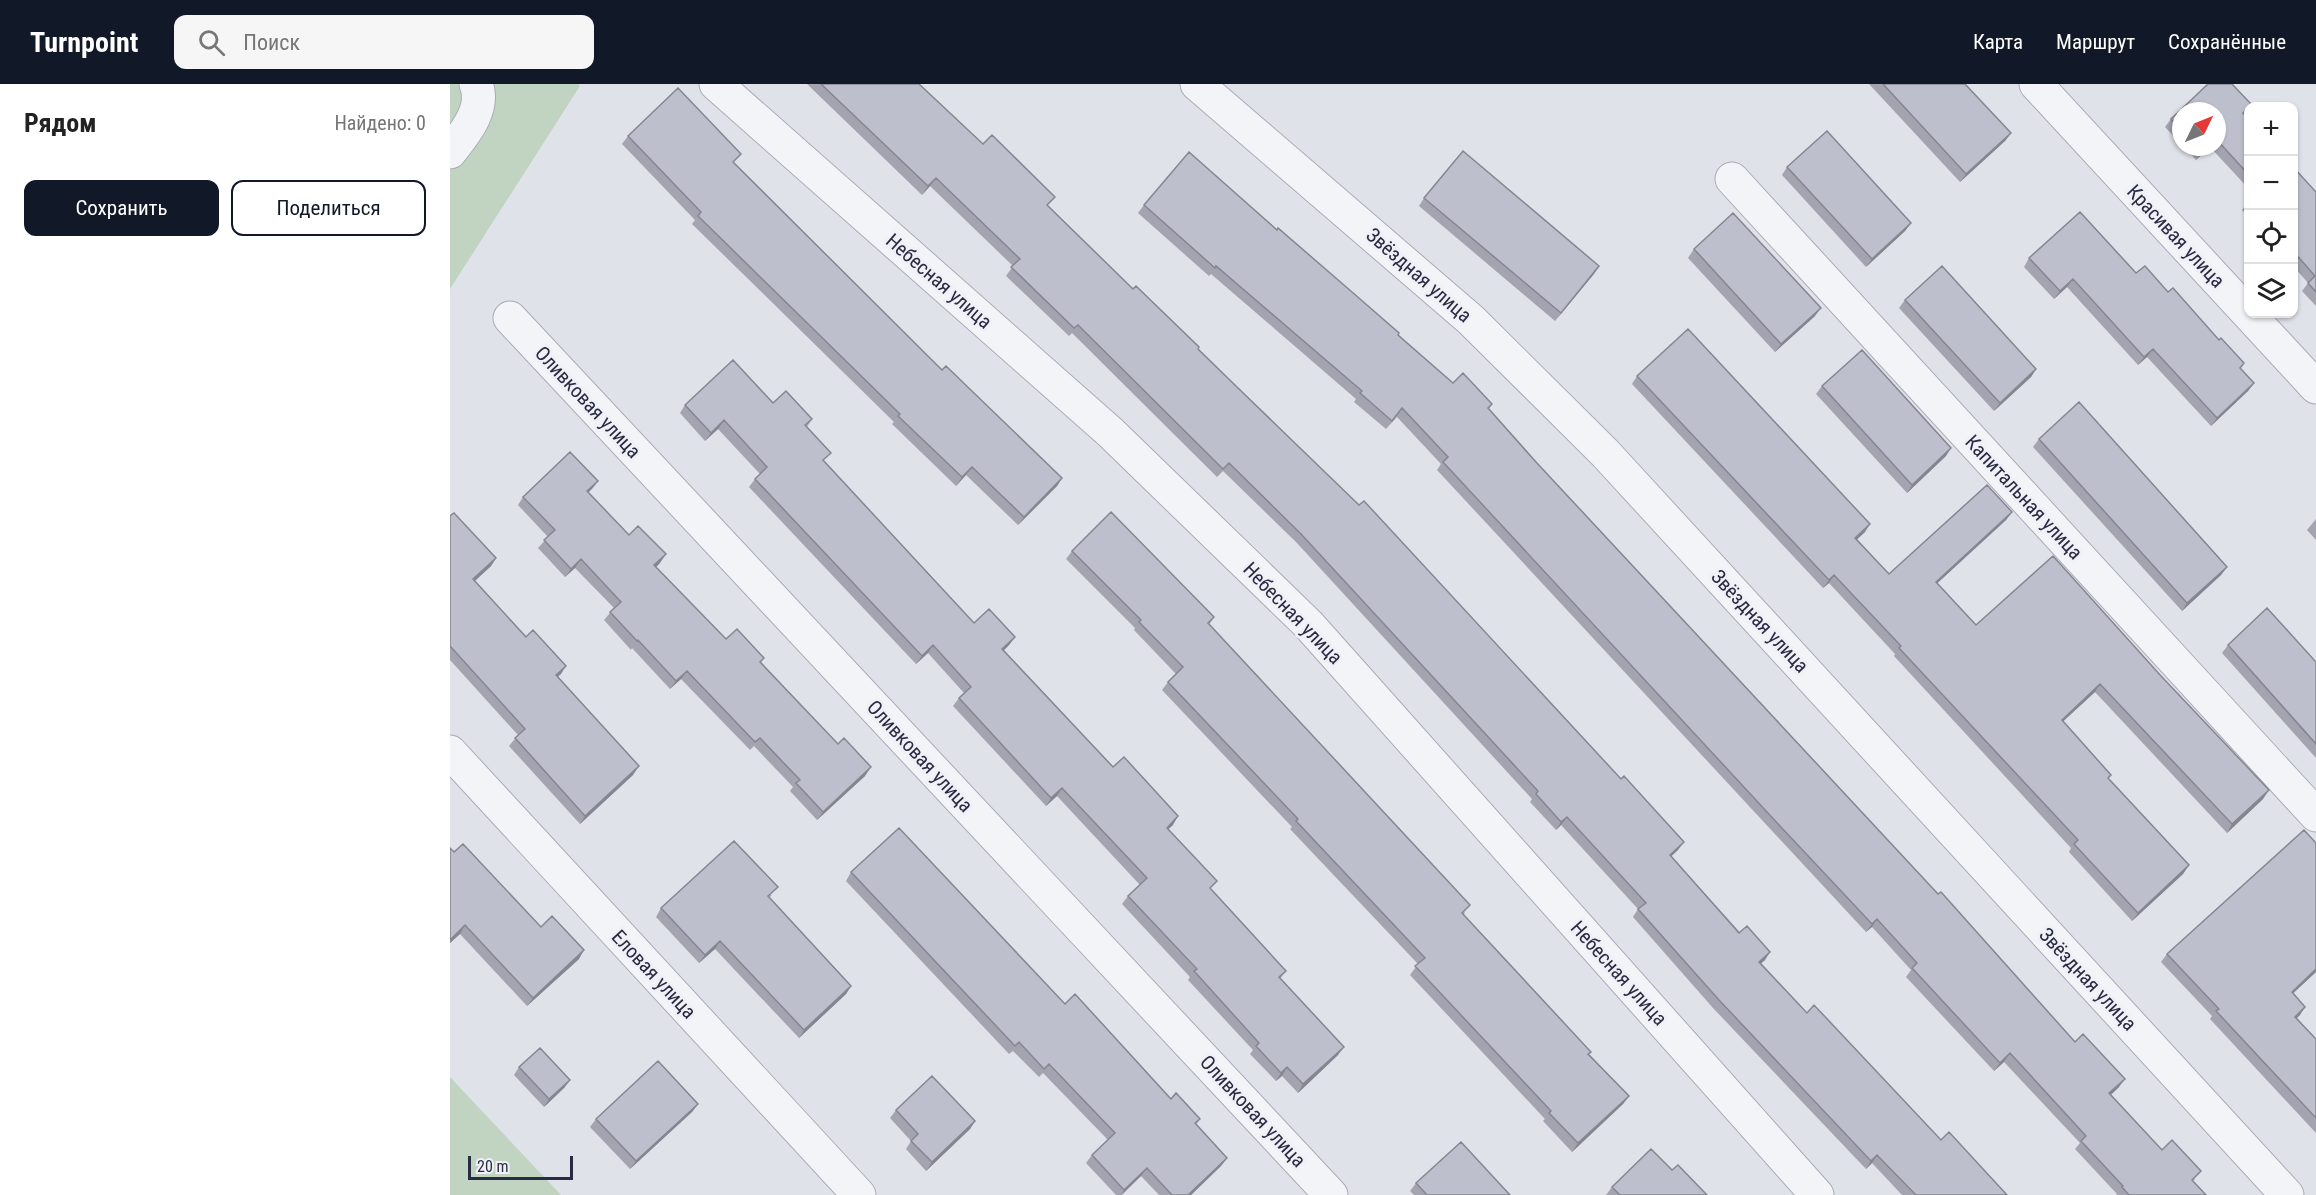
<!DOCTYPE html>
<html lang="ru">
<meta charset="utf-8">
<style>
body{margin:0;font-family:"Roboto Condensed",sans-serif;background:#f6f6f6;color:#222}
.controls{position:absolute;right:18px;top:18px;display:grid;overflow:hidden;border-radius:12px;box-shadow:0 2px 4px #0004}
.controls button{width:54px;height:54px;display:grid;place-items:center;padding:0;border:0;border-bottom:2px solid #e0e0e0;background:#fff;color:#222;font:30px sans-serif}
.compass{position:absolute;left:1722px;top:18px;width:54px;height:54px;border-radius:50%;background:#fff;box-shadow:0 2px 4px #0004;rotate:47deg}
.scale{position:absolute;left:18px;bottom:15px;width:105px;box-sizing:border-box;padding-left:6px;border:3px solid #282b42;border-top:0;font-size:16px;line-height:21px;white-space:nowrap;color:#282b42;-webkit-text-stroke:4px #f0f1f7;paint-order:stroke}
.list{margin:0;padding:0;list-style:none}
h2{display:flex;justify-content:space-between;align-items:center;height:78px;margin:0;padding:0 24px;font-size:26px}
h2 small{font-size:20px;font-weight:400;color:#767676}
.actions{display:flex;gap:12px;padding:18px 24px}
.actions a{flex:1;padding:14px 0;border:2px solid #111827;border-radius:12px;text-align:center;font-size:21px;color:#111827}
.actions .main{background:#111827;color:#fff}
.icon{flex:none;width:33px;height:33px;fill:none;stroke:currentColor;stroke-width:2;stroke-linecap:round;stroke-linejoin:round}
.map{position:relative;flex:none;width:1866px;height:1111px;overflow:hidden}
header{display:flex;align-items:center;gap:36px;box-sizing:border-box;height:84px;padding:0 30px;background:#111827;color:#fff}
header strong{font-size:28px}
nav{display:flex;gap:33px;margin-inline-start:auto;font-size:21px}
.search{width:420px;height:54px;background:#f6f6f6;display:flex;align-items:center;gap:15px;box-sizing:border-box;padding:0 21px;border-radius:12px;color:#767676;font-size:22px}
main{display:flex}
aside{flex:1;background:#fff}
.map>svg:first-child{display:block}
.green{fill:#c1d4c1}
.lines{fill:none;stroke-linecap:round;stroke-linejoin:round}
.minor-casing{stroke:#a9abb8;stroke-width:35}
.minor{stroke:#f3f4f8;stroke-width:33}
.wall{fill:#a3a4b0}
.shaded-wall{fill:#848690}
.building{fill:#bdbfcd;stroke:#848690;stroke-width:1.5}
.labels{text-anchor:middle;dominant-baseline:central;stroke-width:6;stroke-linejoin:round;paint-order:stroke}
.street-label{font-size:20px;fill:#282b42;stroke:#f0f1f7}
</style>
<header>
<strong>Turnpoint</strong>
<div class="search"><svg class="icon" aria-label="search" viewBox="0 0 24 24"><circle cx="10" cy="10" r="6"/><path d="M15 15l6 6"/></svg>Поиск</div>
<nav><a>Карта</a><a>Маршрут</a><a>Сохранённые</a></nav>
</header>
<main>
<aside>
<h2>Рядом<small>Найдено: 0</small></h2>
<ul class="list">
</ul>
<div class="actions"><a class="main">Сохранить</a><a>Поделиться</a></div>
</aside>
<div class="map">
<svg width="1866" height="1111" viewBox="0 0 1866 1111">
<rect width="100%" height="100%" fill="#e0e2ea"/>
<path class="green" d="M0,0H128L130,2L0,205Z
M0,993L111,1111H0Z"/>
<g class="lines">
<defs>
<path id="minor" d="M266,0L660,348L858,540L1367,1111
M747,0L1021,236L1155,369L1837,1111
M1586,0L1866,303
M0,68C14,50 36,25 26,0
M1282,95L1866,731
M60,234L881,1111
M0,668L409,1111"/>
</defs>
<use href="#minor" class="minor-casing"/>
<use href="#minor" class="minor"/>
</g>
<path class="wall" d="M357,0H469L598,122L683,205L748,265L1228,766L1221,772L1315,876L1311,879L1357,929L1491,1056L1557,1111H1452L1422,1079L1416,1085L1263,924L1183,833L1188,825L1111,741L1106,746L1080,718L1082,715L846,458L773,387L767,393L622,249L619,252L556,192L563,182L480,102L472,111Z
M1419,0H1515L1561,49L1555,57L1510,98Z
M1758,0H1782L1802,21L1801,22H1798V26L1795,31L1798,35V104L1760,63L1746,76L1734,63H1767V27H1731V60L1715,43L1721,35Z
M178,52L284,80L492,286L612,394L607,402L568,441L516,391L506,402L442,340L444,338L242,140L245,136L172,60Z
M1337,83L1461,139L1455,147L1416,183L1332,91Z
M1844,84L1866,108V222L1852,207L1858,199L1844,183Z
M974,114L1149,182L1105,237L969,122Z
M1798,117V133L1792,126Z
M694,121L827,146L1003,299L1042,320L1039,325L1086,378L1625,958L1669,1003L1661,1011L1712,1066L1745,1095L1743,1097L1756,1111H1666L1667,1110L1625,1065L1630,1059L1554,978L1544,987L1456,893L1461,886L1422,843L1416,848L987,386L991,380L947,333L936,345L904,318L906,315L761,190L759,192L688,129Z
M1244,165L1365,232L1325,268L1238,174Z
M1579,174L1686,189L1718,208L1804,299L1798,307L1761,342L1697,273L1688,281L1617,203L1604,215L1574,183Z
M1455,216L1586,285L1581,293L1544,327L1449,224Z
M1187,292L1415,448L1407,455L1439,490L1562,428L1556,436L1487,499L1526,541L1603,472L1813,715L1777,749L1645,608L1613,637L1661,691L1658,694L1739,781L1733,790L1682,837L1619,768L1621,764L1444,572L1445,570L1379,499L1373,504L1182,300Z
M1372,302L1496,372L1457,409L1366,310Z
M323,319L362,335L357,343L375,378L524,539L565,553L559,561L554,566L663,683L723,741L718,745L761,805L836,887L830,895L888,971L848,1009L832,992L826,997L800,970L803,966L738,896L740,893L672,820L678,812L690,801L607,712L596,722L503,622L509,614L514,609L478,569L466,580L299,403L305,395L310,390L268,345L255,357L230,329L235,321Z
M1589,355L1777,483L1771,491L1732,527L1583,363Z
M148,397L138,409L179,451L210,479L206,483L276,555L311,578L415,692L367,736L340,707L343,703L304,662L300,666L231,595L220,605L182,564L181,566L154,536L164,524L125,484L115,493L88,464L98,453L68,421L73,413Z
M0,432L46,474L41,482L25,497L111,590L108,592L183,691L130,740L59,662L68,651L0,576Z
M1866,435V456L1857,446Z
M622,467L764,533L759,541L1015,829L1013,831L1141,968L1139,970L1179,1012L1173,1020L1122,1068L1093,1037L1095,1035L960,891L968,880L840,745L842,743L712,606L718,598L726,590L684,546L685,544L616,475Z
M1778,561L1866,578V674L1772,569Z
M0,764L4,768L129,875L77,922L10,850L0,859Z
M401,788L615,920L721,1015L750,1035L746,1041L777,1074L771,1082L741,1111H709L691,1092L672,1111H666L636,1079L642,1071L658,1056L593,989L589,993L563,967L559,970L396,797Z
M322,811L319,814L401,902L396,910L349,954L265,865L249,879L206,833L211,824Z
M1717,870L1866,888L1843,909L1850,931L1847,934L1866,955V1049L1760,935L1762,932L1711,878Z
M69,983L120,996L114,1004L94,1023L64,991Z
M248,1020L242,1028L180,1085L140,1043L146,1035Z
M446,1026L525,1037L520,1045L476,1087L456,1065L461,1057L440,1034Z
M1222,1086L1257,1111H1156L1162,1103Z
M966,1099L1060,1111H964L960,1107Z"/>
<path class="shaded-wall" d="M1561,49L1555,57L1510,98L1516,90Z
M1757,63H1760L1746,76L1752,68Z
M486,94L480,102L472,111L478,102Z
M1461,139L1455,147L1416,183L1422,175Z
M1149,182L1144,190L1105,237L1111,229Z
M1623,195L1617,203L1604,215L1610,207Z
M1371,224L1365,232L1325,268L1331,260Z
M1703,265L1697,273L1688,281L1694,273Z
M1586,285L1581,293L1544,327L1550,319Z
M1804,299L1798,307L1761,342L1767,334Z
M274,336L268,345L255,357L261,349Z
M1501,364L1496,372L1457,409L1462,401Z
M522,383L516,391L506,402L512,393Z
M612,394L607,402L568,441L574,433Z
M148,397L142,405L131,415L137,407Z
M1562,428L1556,436L1480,506L1486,498Z
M1420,440L1415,448L1400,462L1405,454Z
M216,470L210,479L199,490L204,481Z
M46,474L41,482L18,503L23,495Z
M131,475L125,484L115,493L121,485Z
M1777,483L1771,491L1732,527L1737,519Z
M1384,491L1379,499L1373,504L1379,496Z
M565,553L559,561L547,573L552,565Z
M483,561L478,569L466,580L472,572Z
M116,582L111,590L100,599L106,591Z
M237,587L231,595L220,605L226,597Z
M1650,600L1645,608L1606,644L1612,636Z
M189,682L183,691L130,740L135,732Z
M421,683L415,692L367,736L373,728Z
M612,704L607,712L596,722L601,714Z
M1819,706L1813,715L1777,749L1782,740Z
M728,732L723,741L711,752L717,744Z
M1117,733L1111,741L1106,746L1111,738Z
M1234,758L1228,766L1214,779L1220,771Z
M1739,781L1733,790L1682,837L1688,829Z
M1427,835L1422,843L1416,848L1422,840Z
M15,841L10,850L0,859V856Z
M270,857L265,865L249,879L255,871Z
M134,866L129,875L77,922L83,914Z
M1320,868L1315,876L1304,886L1309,878Z
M1866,885V888L1836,916L1842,908Z
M401,902L396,910L349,954L354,946Z
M1855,923L1850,931L1839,941L1845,933Z
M894,963L888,971L848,1009L853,1000Z
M1560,969L1554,978L1544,987L1550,979Z
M837,983L832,992L826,997L831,989Z
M1675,995L1669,1003L1654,1017L1659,1009Z
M120,996L114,1004L94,1023L99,1015Z
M1179,1012L1173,1020L1122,1068L1128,1059Z
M248,1020L242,1028L180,1085L186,1077Z
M525,1037L520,1045L476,1087L482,1078Z
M1427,1071L1422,1079L1416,1085L1421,1077Z
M777,1074L771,1082L741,1111H738Z
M697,1084L691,1092L671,1111L674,1106Z"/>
<path class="building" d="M371,0H469L533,60L542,51L605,113L597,121L683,205L686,202L749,263L748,265L788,304L909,421L914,417L1171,695L1174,692L1234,758L1220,771L1289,849L1297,842L1320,868L1309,878L1357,929L1364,921L1491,1056L1499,1048L1557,1111H1466L1427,1071L1421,1077L1269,916L1188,825L1196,819L1117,733L1111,738L1086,710L1088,707L851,450L779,379L773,385L628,241L624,244L561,183L570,175L486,94L478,102Z
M1433,0H1515L1561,49L1516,90Z
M1758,0H1782L1802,21L1798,22V24L1793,29L1798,35V90L1767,56V27H1731V46L1721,35Z
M228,4L291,70L283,78L492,286L496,282L612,394L574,433L522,383L512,393L448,332L450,330L248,132L251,128L178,52Z
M1377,47L1461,139L1422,175L1337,83Z
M1747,63H1757L1752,68Z
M1013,67L1149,182L1111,229L974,114Z
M739,68L827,146L828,144L902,208L949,249L948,251L1003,299L1013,289L1042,320L1038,324L1086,378L1488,810L1491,808L1625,958L1633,950L1675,995L1659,1009L1712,1066L1722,1056L1751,1087L1742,1096L1756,1111H1679L1672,1103L1673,1102L1631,1057L1636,1052L1560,969L1550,979L1462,884L1467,879L1427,835L1422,840L1330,742L993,378L998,373L952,324L942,337L910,309L912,307L766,182L765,184L694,121Z
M1844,84L1866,108V208L1858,199L1865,192L1844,168Z
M1630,128L1686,189L1695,182L1718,208L1723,204L1769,256L1771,254L1794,279L1790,284L1804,299L1767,334L1703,265L1694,273L1623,195L1610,207L1579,174Z
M1283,129L1371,224L1331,260L1244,165Z
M1492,182L1586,285L1550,319L1455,216Z
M1238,245L1420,440L1405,454L1439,490L1537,401L1562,428L1486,498L1526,541L1603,472L1711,592L1819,706L1782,740L1650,600L1612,636L1661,691L1658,694L1739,781L1688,829L1624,760L1628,756L1449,564L1451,562L1384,491L1379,496L1187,292Z
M1412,266L1501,364L1462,401L1372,302Z
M283,276L323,319L336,307L362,335L355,341L381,369L373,376L435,443L524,539L539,525L565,553L552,565L663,683L674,673L728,732L717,744L767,797L760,804L836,887L829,893L894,963L853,1000L837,983L831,989L806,962L809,959L744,887L747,885L678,812L697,794L612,704L601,714L509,614L521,603L483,561L472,572L305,395L317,383L274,336L261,349L235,321Z
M1629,318L1777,483L1737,519L1589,355Z
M120,368L148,397L137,407L179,451L188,442L216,470L204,481L276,555L287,545L314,574L310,578L388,660L394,654L421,683L373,728L346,699L350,696L310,654L305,658L237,587L226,597L188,556L187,557L160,528L171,518L131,475L121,485L94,456L105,446L73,413Z
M661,428L764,533L758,539L1020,821L1012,829L1141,968L1138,970L1179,1012L1128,1059L1099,1029L1101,1027L965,882L975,874L846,737L848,735L718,598L733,583L689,538L691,536L622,467Z
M4,429L46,474L23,495L76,553L83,546L116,582L106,591L189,682L135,732L65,654L75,645L0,562V432Z
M1817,524L1866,578V660L1778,561Z
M449,744L615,920L625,910L721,1015L726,1009L750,1035L745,1039L777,1074L738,1111H722L697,1084L674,1106L642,1071L665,1049L599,980L594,985L569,958L565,962L401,788Z
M1854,746L1866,759V885L1842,908L1855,923L1845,933L1866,955V1034L1766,927L1769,925L1717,870Z
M284,757L328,803L318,812L401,902L354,946L270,857L255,871L211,824Z
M13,760L91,843L102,832L134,866L83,914L15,841L0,856V764L4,768Z
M90,964L120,996L99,1015L69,983Z
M208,977L248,1020L186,1077L146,1035Z
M482,992L525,1037L482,1078L461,1057L468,1050L446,1026Z
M1011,1058L1060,1111H977L966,1099Z
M1201,1065L1222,1086L1228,1081L1257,1111H1170L1162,1103Z"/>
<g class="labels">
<g class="street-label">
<text transform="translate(1726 152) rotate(47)">Красивая улица</text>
<text transform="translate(969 191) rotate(41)">Звёздная улица</text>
<text transform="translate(489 197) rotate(41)">Небесная улица</text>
<text transform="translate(138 318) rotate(47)">Оливковая улица</text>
<text transform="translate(1574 413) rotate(47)">Капитальная улица</text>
<text transform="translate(843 529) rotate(46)">Небесная улица</text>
<text transform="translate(1310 537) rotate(47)">Звёздная улица</text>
<text transform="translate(470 672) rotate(47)">Оливковая улица</text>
<text transform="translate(1169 889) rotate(48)">Небесная улица</text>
<text transform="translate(204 890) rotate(47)">Еловая улица</text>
<text transform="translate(1638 895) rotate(47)">Звёздная улица</text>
<text transform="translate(803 1027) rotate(47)">Оливковая улица</text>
</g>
</g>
</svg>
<div class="controls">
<button>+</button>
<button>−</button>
<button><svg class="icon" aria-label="locate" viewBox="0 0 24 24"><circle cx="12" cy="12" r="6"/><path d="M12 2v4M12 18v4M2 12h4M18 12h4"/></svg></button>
<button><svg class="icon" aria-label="layers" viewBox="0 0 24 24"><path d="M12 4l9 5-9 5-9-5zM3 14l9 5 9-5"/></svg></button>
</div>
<svg class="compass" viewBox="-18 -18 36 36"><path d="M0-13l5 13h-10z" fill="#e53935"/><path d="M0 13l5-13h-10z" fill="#767676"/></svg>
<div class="scale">20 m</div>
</div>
</main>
